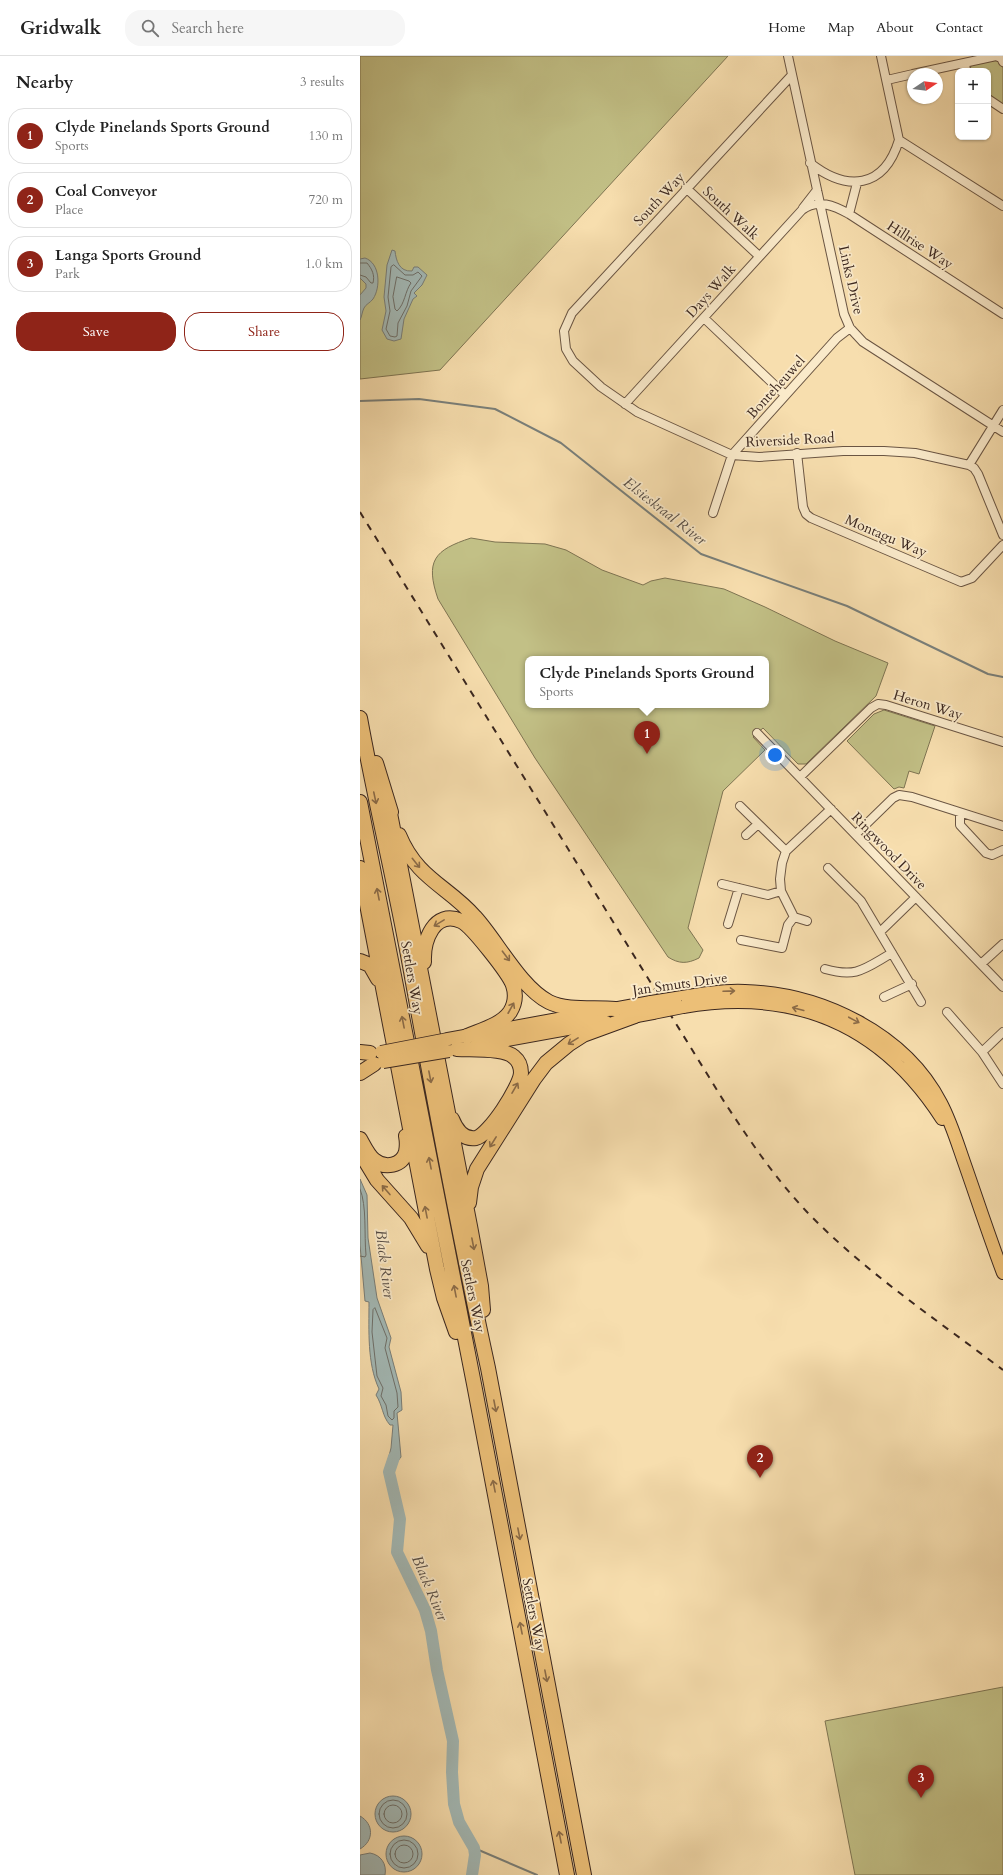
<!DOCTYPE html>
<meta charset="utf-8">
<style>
body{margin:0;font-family:Cardo,serif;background:#f6f6f6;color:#222}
.controls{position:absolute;right:12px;top:12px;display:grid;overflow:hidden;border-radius:8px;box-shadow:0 1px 3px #0004}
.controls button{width:36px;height:36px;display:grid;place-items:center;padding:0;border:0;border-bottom:1px solid #e0e0e0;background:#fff;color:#222;font:20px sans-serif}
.compass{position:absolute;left:547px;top:12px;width:36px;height:36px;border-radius:50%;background:#fff;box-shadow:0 1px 3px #0004;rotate:77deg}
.you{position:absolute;left:415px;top:699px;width:14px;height:14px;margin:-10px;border:3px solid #fff;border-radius:50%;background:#1a73e8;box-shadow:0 0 0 6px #1a73e833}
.badge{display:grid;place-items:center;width:26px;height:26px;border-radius:50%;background:#8f2418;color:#fff;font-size:13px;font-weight:700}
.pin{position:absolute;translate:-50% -33px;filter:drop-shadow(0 1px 2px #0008)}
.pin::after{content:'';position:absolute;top:21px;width:14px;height:12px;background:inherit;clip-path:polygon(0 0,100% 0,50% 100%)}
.popup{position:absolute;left:165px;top:600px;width:244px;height:52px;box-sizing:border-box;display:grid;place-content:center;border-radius:8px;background:#fff;filter:drop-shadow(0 1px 3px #0005);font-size:13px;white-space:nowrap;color:#767676}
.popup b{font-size:15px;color:#222}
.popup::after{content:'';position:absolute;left:50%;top:100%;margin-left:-8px;border:8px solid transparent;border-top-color:#fff}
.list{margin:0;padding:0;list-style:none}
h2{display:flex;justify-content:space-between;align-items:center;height:52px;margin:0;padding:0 16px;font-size:17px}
h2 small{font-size:13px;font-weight:400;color:#767676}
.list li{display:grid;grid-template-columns:26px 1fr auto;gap:12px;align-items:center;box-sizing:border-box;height:56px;margin:0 8px 8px;padding:0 8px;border:1px solid #e0e0e0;border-radius:16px}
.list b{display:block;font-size:15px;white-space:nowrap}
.list p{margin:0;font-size:13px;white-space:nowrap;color:#767676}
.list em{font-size:13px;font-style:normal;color:#767676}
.actions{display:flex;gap:8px;padding:12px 16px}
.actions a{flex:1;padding:9px 0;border:1px solid #8f2418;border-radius:16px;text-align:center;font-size:14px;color:#8f2418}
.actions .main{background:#8f2418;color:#fff}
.icon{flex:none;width:22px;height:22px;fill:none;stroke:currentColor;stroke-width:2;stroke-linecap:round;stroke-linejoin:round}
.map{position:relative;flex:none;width:643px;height:1819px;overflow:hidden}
header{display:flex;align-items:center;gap:24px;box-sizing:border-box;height:56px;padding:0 20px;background:#fff;border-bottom:1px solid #e0e0e0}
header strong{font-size:19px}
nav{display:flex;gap:22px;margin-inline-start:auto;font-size:14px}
.search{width:280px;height:36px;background:#f6f6f6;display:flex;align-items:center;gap:10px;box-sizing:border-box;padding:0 14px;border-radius:16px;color:#767676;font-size:15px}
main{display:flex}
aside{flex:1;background:#fff}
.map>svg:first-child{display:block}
.green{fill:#c2c086;stroke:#7e7452;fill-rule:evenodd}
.water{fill:#a3b9b6;stroke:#797f7a}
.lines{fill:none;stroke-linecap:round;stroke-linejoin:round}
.shore{stroke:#6f706a;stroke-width:1}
.stream{stroke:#797f7a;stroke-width:2}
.river{stroke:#a3b9b6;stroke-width:12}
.minor-casing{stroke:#6a5543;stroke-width:10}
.primary-casing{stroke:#3b271f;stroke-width:14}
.motorway-casing{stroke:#3b271f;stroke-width:16}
.minor{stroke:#faeaca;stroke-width:8}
.primary{stroke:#ecbf77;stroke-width:12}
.motorway{stroke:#ecbf77;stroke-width:14}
.rail{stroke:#3b271f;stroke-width:2;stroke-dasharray:7 7;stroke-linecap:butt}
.primary-bridge-casing{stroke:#3b271f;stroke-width:14;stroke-linecap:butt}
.primary-bridge{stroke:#ecbf77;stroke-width:12}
.oneway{stroke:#8b6b47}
.labels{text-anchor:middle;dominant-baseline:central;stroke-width:3.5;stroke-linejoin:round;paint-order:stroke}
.street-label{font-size:14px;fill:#3b271f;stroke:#faeaca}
.water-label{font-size:15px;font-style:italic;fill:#554c45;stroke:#faeaca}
</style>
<header>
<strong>Gridwalk</strong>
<div class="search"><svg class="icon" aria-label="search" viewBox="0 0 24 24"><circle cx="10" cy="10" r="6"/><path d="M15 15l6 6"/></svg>Search here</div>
<nav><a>Home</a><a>Map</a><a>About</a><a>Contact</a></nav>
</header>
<main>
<aside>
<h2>Nearby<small>3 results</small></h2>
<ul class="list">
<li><span class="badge">1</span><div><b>Clyde Pinelands Sports Ground</b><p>Sports</p></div><em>130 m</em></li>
<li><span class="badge">2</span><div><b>Coal Conveyor</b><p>Place</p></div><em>720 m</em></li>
<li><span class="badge">3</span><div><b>Langa Sports Ground</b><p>Park</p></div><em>1.0 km</em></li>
</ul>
<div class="actions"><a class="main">Save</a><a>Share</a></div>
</aside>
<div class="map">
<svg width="643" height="1819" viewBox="0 0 643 1819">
<rect width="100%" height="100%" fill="#f7deae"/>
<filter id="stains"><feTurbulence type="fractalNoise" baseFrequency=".005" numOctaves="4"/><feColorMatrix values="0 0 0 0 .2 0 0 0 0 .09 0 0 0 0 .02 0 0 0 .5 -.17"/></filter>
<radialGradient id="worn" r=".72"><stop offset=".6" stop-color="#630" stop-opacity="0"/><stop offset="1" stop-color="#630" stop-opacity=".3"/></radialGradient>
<path class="green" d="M0,0H368L80,314L0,323Z
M638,4L643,12V50L628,40V15H610L611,9L615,8Z
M111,482L135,486L185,488L206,494L242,514L283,529L291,525L305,522L364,533L405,551L475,585L528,607L516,640L446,708H438L403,672L393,681L405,694L363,735L328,872L343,894L339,902C327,908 319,908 308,901L175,702L78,543C65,505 74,494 111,482ZM168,603H406V649H168Z
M524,654L575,670L559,718L549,715L544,732L539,731L534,733L487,685L514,658Z
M643,1631V1819H495L465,1665Z"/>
<path class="water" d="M32,194L35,195C36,204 39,216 52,215L54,211H58L67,219L62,229L54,237L57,240L53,243L44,263L41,283L34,285L27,283L22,274L26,255L24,241L27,209Z
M5,202C20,207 21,231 13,243C10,247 6,248 4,252C2,256 2,260 0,264V239L6,232V228L0,222V203Z
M0,1123L7,1139L8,1182L17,1242L31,1282L29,1291L41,1336L42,1354L37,1357L41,1401L29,1416L26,1412L31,1392L33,1369H30C22,1360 23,1350 16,1339L19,1333C7,1307 9,1275 9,1246L5,1245L0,1189Z
M15 1758a18 18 0 1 1 36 0a18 18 0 1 1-36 0Z
M0,1760C14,1768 14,1785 0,1793Z
M26 1798a18 18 0 1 1 36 0a18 18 0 1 1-36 0Z
M10,1797C21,1799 27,1808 25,1819H0V1799Z"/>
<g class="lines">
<path class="shore" d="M0,207H7C12,213 15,219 13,227H11L6,221L0,219
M34,209L45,219H53L58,216L62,220L51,235L47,250L38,267L37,280L35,281L30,280L26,273L30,255L28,241L31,211Z
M37,221L49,225L51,227C45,235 45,248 37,255L35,253L33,241Z
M0,1133C7,1150 4,1179 6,1199L5,1201L0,1200
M15,1252L27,1282L25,1292L37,1337L38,1351L34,1355V1362L32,1364L28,1360L26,1349L21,1340L23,1332L17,1320L12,1276L13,1254Z
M19 1758a14 14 0 1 1 28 0a14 14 0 1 1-28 0Z
M24 1758a9 9 0 1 1 18 0a9 9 0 1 1-18 0Z
M30 1798a14 14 0 1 1 28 0a14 14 0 1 1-28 0Z
M35 1798a9 9 0 1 1 18 0a9 9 0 1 1-18 0Z"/>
<path class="stream" d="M0,345L59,343L135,353L201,387L341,498L487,550L628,618L643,621
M114,1792L177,1819"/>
<path class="river" d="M34,1401L29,1416L40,1463L37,1496L65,1554L71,1575L77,1614L93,1685L92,1716L94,1748L99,1766L114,1792L115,1799L112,1819"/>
<defs>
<path id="minor" d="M428,0L484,258L490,272L503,286L643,376
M521,0L539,84L643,150
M605,7L606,15
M553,18L636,0L641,2L643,6
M432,19L212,257L204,275L206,293L213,305L241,331L277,356L372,399L399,401L483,395H524L555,397L609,409L614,412L618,418L643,479
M527,24L553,18
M628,43L643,53
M450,107C487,136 524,133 539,84
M326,132L399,200
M443,152L457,134
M489,158L497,127
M344,262L425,339
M265,348L442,154C457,142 475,150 489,158L643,258
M437,397L443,451L446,458L451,462L601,526L612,522L643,489
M609,409L643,354
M353,457L372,399L477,282L490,272
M397,677L643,931
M440,721L511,652L518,648L526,649L643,686
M380,750L426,795
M600,757V769L626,797L632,799L643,794
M496,778L533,742L539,739L552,741L643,770
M386,779L398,768
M468,812L501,845L561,946
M362,828L408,839L421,835
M447,865L434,861L421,835L420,823L422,807L426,795L471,753
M368,868L379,832
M520,876L556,841
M381,884L422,892L428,869L434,861
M621,908L643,888
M465,913C497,922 504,913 532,897
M524,941L552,928
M587,956L622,996L643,1028
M622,996L643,976"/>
<path id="primary" d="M316,942C339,938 362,934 385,935C461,937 545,977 581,1047C591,1066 597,1086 604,1106C617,1143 629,1180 643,1217
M323,951C433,932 521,968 582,1063
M266,962L293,957
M88,983L291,946
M115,990L246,966"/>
<path id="motorway" d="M0,662C15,745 35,827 50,910C74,1044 99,1179 128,1312L224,1819
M16,707L31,756
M0,746L114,1328L207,1819
M28,747L110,1170L121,1230L123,1254
M39,779C57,823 88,830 115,861C137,885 160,931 189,946C207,955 235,951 255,953
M0,812L77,1213L84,1242L96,1276
M0,905L10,909L18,923
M64,906C63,885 74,853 101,865C112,870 149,918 153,929C156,938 155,948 150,956C141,969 121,974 107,980
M0,996L10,997
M0,1017L14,1008
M92,1063C96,1073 103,1084 116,1082C129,1079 160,1031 161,1017C161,1011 159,1005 154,1001C143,991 111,994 97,993
M0,1083C4,1090 8,1099 14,1104C25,1113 42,1110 46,1096C47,1091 47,1085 46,1080
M0,1096L17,1124L51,1162L68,1190
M109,1147L111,1131L117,1113L174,1023L186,1007L209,988L223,979L275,960"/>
</defs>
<use href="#minor" class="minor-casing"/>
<use href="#primary" class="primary-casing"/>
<use href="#motorway" class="motorway-casing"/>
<use href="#minor" class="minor"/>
<use href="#primary" class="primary"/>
<use href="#motorway" class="motorway"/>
<path class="rail" d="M0,456L365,1047C390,1085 415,1122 447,1156C505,1216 577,1264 643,1314"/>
<defs>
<path id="primary-bridge" d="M291,946L316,942
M293,957L323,951
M21,996L88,983
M23,1006L89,995"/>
</defs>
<use href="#primary-bridge" class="primary-bridge-casing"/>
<use href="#primary-bridge" class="primary-bridge"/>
</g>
<defs><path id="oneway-shaft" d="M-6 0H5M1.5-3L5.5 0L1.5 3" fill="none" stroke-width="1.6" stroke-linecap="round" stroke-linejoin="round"/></defs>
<g class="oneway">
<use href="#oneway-shaft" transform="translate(15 742) rotate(78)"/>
<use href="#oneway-shaft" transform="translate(56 807) rotate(51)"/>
<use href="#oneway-shaft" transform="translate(18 838) rotate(-101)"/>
<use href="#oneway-shaft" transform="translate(79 867) rotate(149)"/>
<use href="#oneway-shaft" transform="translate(146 900) rotate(53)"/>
<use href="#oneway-shaft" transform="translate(369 935) rotate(-2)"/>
<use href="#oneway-shaft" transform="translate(151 952) rotate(-61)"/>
<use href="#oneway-shaft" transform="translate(438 953) rotate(-165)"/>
<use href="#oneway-shaft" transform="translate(494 964) rotate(28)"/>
<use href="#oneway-shaft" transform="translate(43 966) rotate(-101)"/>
<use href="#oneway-shaft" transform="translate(213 985) rotate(148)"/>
<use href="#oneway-shaft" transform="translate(70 1021) rotate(79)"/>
<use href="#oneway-shaft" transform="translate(155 1032) rotate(-60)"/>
<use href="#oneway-shaft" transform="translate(133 1086) rotate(122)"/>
<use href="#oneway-shaft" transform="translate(70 1107) rotate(-101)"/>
<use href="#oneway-shaft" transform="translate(26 1134) rotate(-131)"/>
<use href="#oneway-shaft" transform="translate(66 1156) rotate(-101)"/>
<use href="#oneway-shaft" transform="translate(113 1188) rotate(79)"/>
<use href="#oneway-shaft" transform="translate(95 1235) rotate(-101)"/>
<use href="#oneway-shaft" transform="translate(135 1350) rotate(79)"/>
<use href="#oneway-shaft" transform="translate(134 1430) rotate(-101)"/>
<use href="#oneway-shaft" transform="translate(159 1478) rotate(79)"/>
<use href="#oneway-shaft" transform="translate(161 1572) rotate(-101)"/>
<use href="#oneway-shaft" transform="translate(186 1620) rotate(79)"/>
<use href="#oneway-shaft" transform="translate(200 1781) rotate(-101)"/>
</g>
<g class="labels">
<g class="street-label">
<text transform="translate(299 143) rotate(-47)">South Way</text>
<text transform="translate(371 157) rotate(43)">South Walk</text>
<text transform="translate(560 189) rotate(33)">Hillrise Way</text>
<text transform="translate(491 224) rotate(77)">Links Drive</text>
<text transform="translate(351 235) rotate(-48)">Days Walk</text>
<text transform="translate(416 331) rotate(-48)">Bonteheuwel</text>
<text transform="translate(430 384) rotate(-3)">Riverside Road</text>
<text transform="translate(526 480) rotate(23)">Montagu Way</text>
<text transform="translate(568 649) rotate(17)">Heron Way</text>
<text transform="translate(529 795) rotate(46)">Ringwood Drive</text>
<text transform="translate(52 922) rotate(80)">Settlers Way</text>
<text transform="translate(320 928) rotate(-8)">Jan Smuts Drive</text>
<text transform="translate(113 1240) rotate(78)">Settlers Way</text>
<text transform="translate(174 1559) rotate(79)">Settlers Way</text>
</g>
<g class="water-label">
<text transform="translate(305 455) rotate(38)">Elsieskraal River</text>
<text transform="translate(25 1208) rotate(83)">Black River</text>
<text transform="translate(70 1532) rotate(67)">Black River</text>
</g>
</g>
<rect width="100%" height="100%" filter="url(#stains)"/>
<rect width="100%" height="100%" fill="url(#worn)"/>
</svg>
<div class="controls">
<button>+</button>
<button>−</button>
</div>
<svg class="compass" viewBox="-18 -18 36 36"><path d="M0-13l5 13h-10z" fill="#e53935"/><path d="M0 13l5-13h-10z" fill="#767676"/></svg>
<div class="you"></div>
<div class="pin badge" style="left:287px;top:698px">1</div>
<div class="popup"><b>Clyde Pinelands Sports Ground</b>Sports</div>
<div class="pin badge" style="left:400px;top:1422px">2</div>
<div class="pin badge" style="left:561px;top:1742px">3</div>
</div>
</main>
